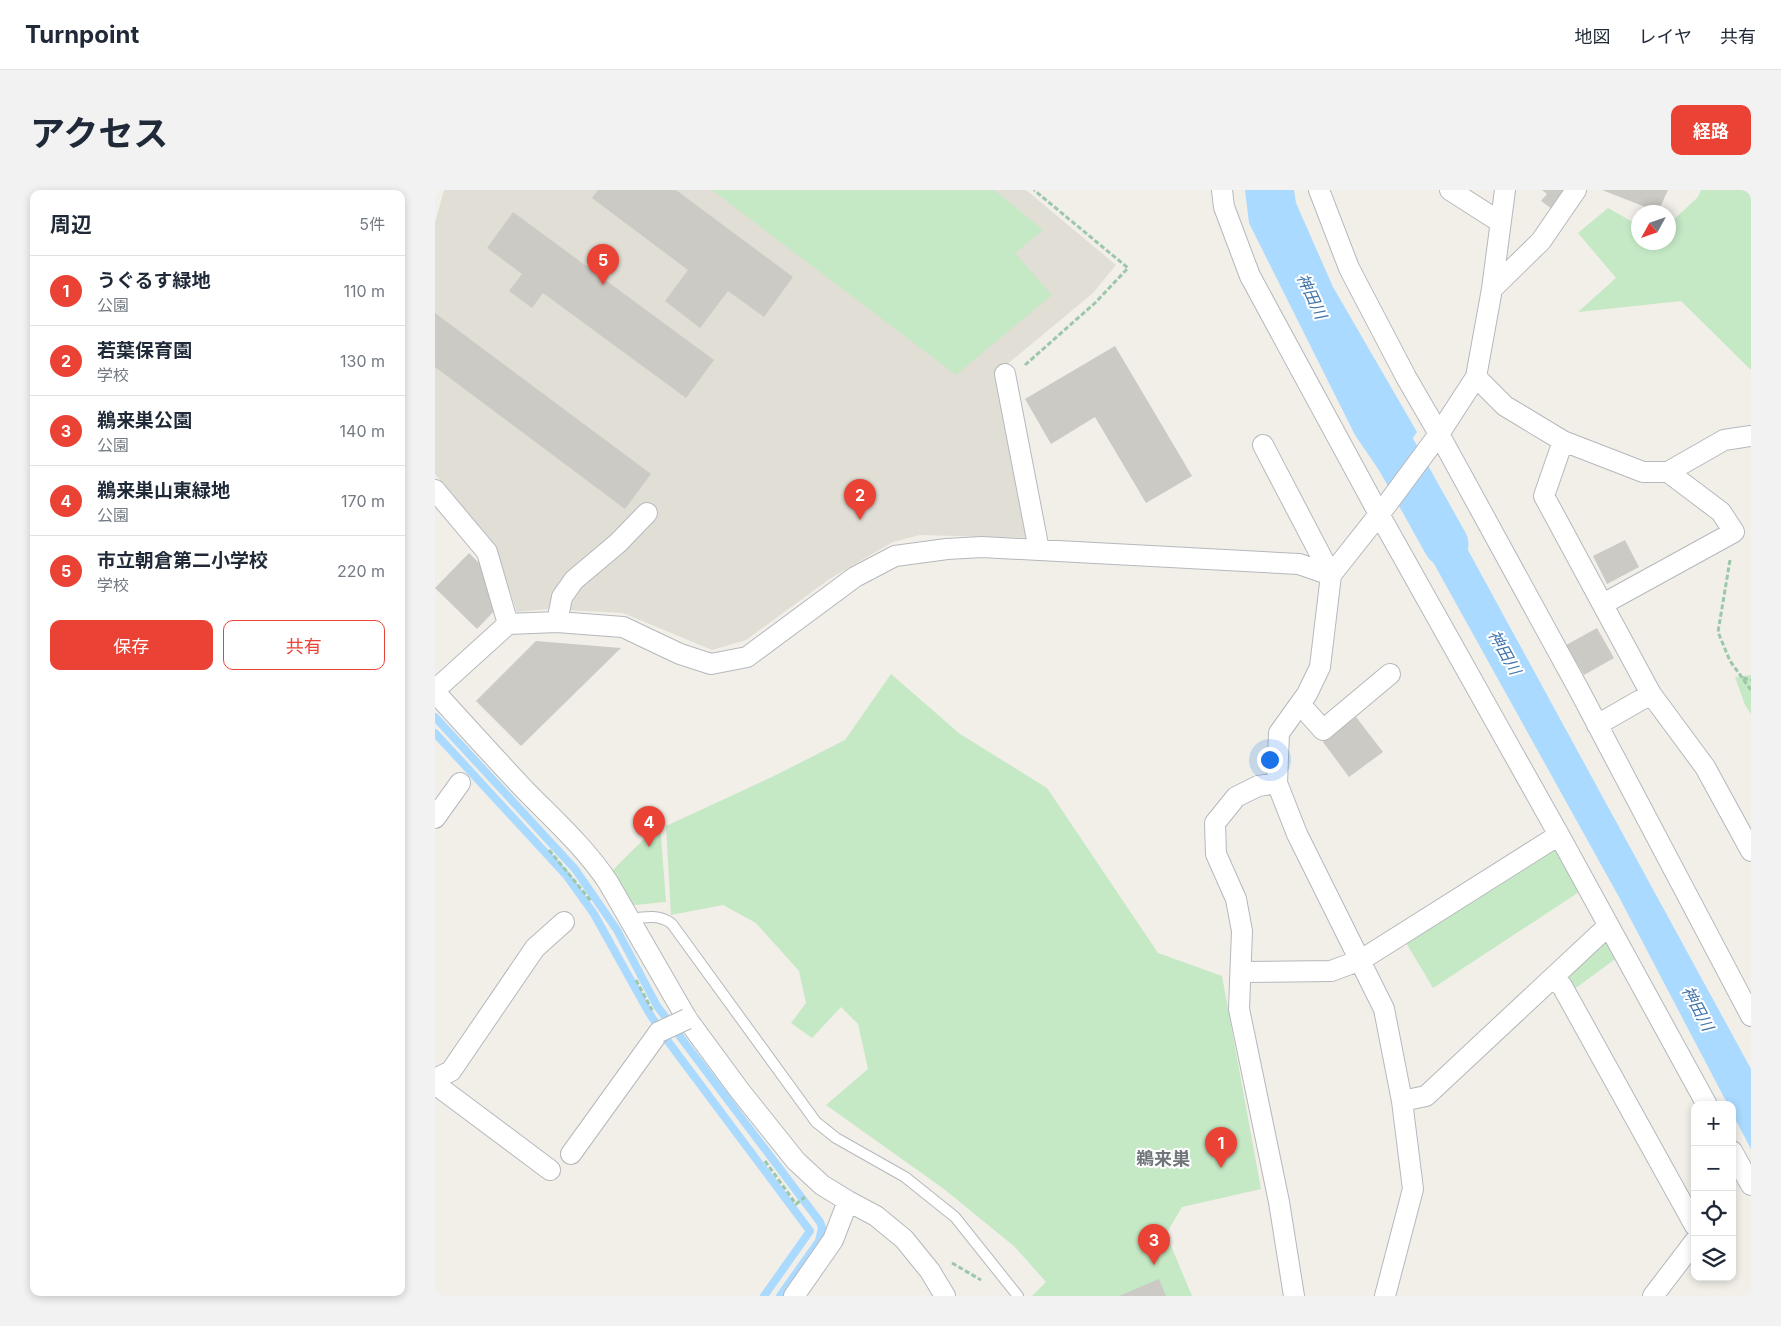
<!DOCTYPE html>
<html lang="ja">
<meta charset="utf-8">
<style>
body{margin:0;font-family:Inter,"Noto Sans JP",sans-serif;background:#f2f2f3;color:#1f2937}
.controls{position:absolute;right:15px;bottom:15px;display:grid;overflow:hidden;border-radius:10px;box-shadow:0 2px 8px #0003}
.controls button{width:45px;height:45px;display:grid;place-items:center;padding:0;border:0;border-bottom:1px solid #e0e1e3;background:#fff;color:#1f2937;font:25px sans-serif}
.compass{position:absolute;left:1196px;top:15px;width:45px;height:45px;border-radius:50%;background:#fff;box-shadow:0 2px 8px #0003;rotate:230deg}
.you{position:absolute;left:834px;top:569px;width:18px;height:18px;margin:-12px;border:4px solid #fff;border-radius:50%;background:#1a73e8;box-shadow:0 0 0 8px #1a73e833}
.badge{display:grid;place-items:center;width:32px;height:32px;border-radius:50%;background:#ea4335;color:#fff;font-size:16px;font-weight:700}
.pin{position:absolute;translate:-50% -41px;filter:drop-shadow(0 1px 2px #0008)}
.pin::after{content:'';position:absolute;top:26px;width:18px;height:15px;background:inherit;clip-path:polygon(0 0,100% 0,50% 100%)}
.list{margin:0;padding:0;list-style:none}
h2{display:flex;justify-content:space-between;align-items:center;height:65px;margin:0;padding:0 20px;font-size:21px}
h2 small{font-size:16px;font-weight:400;color:#747a83}
.list li{display:grid;grid-template-columns:32px 1fr auto;gap:15px;align-items:center;box-sizing:border-box;height:70px;padding:0 20px;border-top:1px solid #e0e1e3}
.list b{display:block;font-size:19px;white-space:nowrap}
.list p{margin:0;font-size:16px;white-space:nowrap;color:#747a83}
.list em{font-size:16px;font-style:normal;color:#747a83}
.actions{display:flex;gap:10px;padding:15px 20px}
.actions a{flex:1;padding:11px 0;border:1px solid #ea4335;border-radius:10px;text-align:center;font-size:18px;color:#ea4335}
.actions .main{background:#ea4335;color:#fff}
.icon{flex:none;width:28px;height:28px;fill:none;stroke:currentColor;stroke-width:2;stroke-linecap:round;stroke-linejoin:round}
.map{position:relative;flex:none;width:1316px;height:1106px;overflow:hidden;border-radius:10px}
header{display:flex;align-items:center;gap:30px;box-sizing:border-box;height:70px;padding:0 25px;background:#fff;border-bottom:1px solid #e0e1e3}
header strong{font-size:24px}
nav{display:flex;gap:28px;margin-inline-start:auto;font-size:18px}
.intro{display:flex;align-items:center;justify-content:space-between;box-sizing:border-box;height:120px;padding:0 30px}
h1{margin:0;font-size:35px}
.button{padding:12px 22px;border-radius:10px;background:#ea4335;color:#fff;font-size:18px;font-weight:700}
main{display:flex;gap:30px;padding:0 30px}
aside{flex:1;background:#fff;border-radius:10px;box-shadow:0 2px 8px #0003}
.map>svg:first-child{display:block}
.education{fill:#e1ded6}
.green{fill:#c5e8c5}
.water{fill:#aadaff}
.lines{fill:none;stroke-linecap:round;stroke-linejoin:round}
.stream{stroke:#aadaff;stroke-width:8}
.river{stroke:#aadaff;stroke-width:45}
.building{fill:#cccac5}
.service-casing{stroke:#b5b8bc;stroke-width:12}
.minor-casing{stroke:#b5b8bc;stroke-width:22}
.path{stroke:#9cc7a9;stroke-width:3;stroke-dasharray:5 2.5;stroke-linecap:butt}
.service{stroke:#fff;stroke-width:10}
.minor{stroke:#fff;stroke-width:20}
.minor-bridge-casing{stroke:#b5b8bc;stroke-width:22;stroke-linecap:butt}
.minor-bridge{stroke:#fff;stroke-width:20}
.labels{text-anchor:middle;dominant-baseline:central;stroke-width:4;stroke-linejoin:round;paint-order:stroke}
.water-label{font-size:16px;font-style:italic;fill:#4174aa;stroke:#fff}
.quarter-label{font-size:18px;font-weight:bold;fill:#70757a;stroke:#fff}
</style>
<header>
<strong>Turnpoint</strong>
<nav><a>地図</a><a>レイヤ</a><a>共有</a></nav>
</header>
<div class="intro"><h1>アクセス</h1><a class="button">経路</a></div>
<main>
<aside>
<h2>周辺<small>5件</small></h2>
<ul class="list">
<li><span class="badge">1</span><div><b>うぐるす緑地</b><p>公園</p></div><em>110 m</em></li>
<li><span class="badge">2</span><div><b>若葉保育園</b><p>学校</p></div><em>130 m</em></li>
<li><span class="badge">3</span><div><b>鵜来巣公園</b><p>公園</p></div><em>140 m</em></li>
<li><span class="badge">4</span><div><b>鵜来巣山東緑地</b><p>公園</p></div><em>170 m</em></li>
<li><span class="badge">5</span><div><b>市立朝倉第二小学校</b><p>学校</p></div><em>220 m</em></li>
</ul>
<div class="actions"><a class="main">保存</a><a>共有</a></div>
</aside>
<div class="map">
<svg width="1316" height="1106" viewBox="0 0 1316 1106">
<rect width="100%" height="100%" fill="#f1efe8"/>
<path class="education" d="M9,0H591L681,75L658,103L564,181L596,348L485,345L458,352L396,388L311,450L277,460L188,423L112,419L82,422L61,359L0,284V33Z"/>
<path class="green" d="M277,0H559L608,40L580,63L617,105L521,185Z
M1266,0H1316V180L1246,111L1143,122L1181,88L1143,43L1173,18L1203,35L1204,52H1234V34L1263,7Z
M456,484L525,544L612,598L723,763L787,786L826,999L747,1017L731,1044L757,1106H597L611,1092L580,1057L509,999L391,915L433,879L423,834L406,817L377,848L356,833L371,813L364,781L321,733L288,715L236,725L231,636L339,586L410,550Z
M1316,485V524L1310,515L1300,487Z
M225,633L231,712L199,715L177,681Z
M1118,656L1144,702L998,798L970,751Z
M1171,744L1183,767L1138,800L1128,786Z"/>
<path class="water" d="M810,0H859L861,13L898,97L982,242L950,289L920,245L814,33Z
M992,285L1316,879V959L1297,923V915H1293L1184,707L968,318Z"/>
<g class="lines">
<path class="stream" d="M0,527L140,679L182,740L222,816L385,1032L387,1038L384,1051L345,1106
M0,543L131,685L159,724L213,821L229,846L375,1041L329,1106"/>
<path class="river" d="M934,216L1011,354"/>
</g>
<path class="building" d="M163,0H241L358,87L329,127L293,101L265,138L230,111L253,80L157,8Z
M1107,0H1133L1117,19L1106,11L1112,4Z
M1167,0H1233L1223,22Z
M78,22L279,170L251,208L108,103L97,118L74,101L87,84L52,58Z
M0,123L216,284L190,319L0,177Z
M680,156L757,286L711,313L660,227L616,254L590,209Z
M1190,350L1204,377L1172,394L1158,366Z
M34,363L50,379L62,418L42,439L0,398Z
M1162,438L1179,468L1149,485L1131,455Z
M101,451L186,458L86,556L41,511Z
M921,527L948,562L914,587L888,552Z
M724,1089L731,1106H684Z"/>
<g class="lines">
<defs>
<path id="service" d="M194,729C209,727 225,724 237,734L381,932L401,948L470,987L520,1027L583,1106"/>
<path id="minor" d="M787,0L789,17L815,86L944,324L1124,645L1272,915
M884,0L914,78L971,187L1004,244L1143,498L1316,826
M1015,0L1065,32
M1057,99L1106,51L1141,0
M570,184L604,360
M1041,187L1070,216L1128,251L1208,282H1233L1289,250L1316,246
M1128,251L1109,306L1216,504L1270,577L1316,661
M828,255L896,385
M0,300L52,362L73,434
M1168,414L1299,342L1286,322L1233,282
M122,432L127,407L139,390L183,353L212,323
M0,500L73,434L122,432L188,437L245,464L276,474L312,467L420,387L460,366L512,359L547,357L864,374L896,385
M0,502C29,534 58,566 88,598C118,629 149,656 173,692L252,829L305,901L361,971L387,995L413,1011L441,1026L469,1049L495,1081L510,1106
M865,514L888,540L955,484
M1162,535L1216,504
M842,593L823,596L801,607L780,633L781,664L801,709L807,741L804,819L844,1012L859,1106
M0,628L25,593
M807,782L896,781L926,770L1124,645
M1117,789L1127,796L1260,1036
M0,889L16,881L100,758L129,732
M0,894L115,980
M967,911L991,906L1173,736
M1297,961L1316,995
M136,964L224,842
M359,1106L398,1050L413,1011
M950,1106L978,999L967,911L949,819L862,644L842,593L844,543L872,504L885,477L896,385L953,313L1004,244L1041,187L1057,99L1070,0
M1218,1106L1260,1051"/>
</defs>
<use href="#service" class="service-casing"/>
<use href="#minor" class="minor-casing"/>
<path class="path" d="M590,175L660,113L693,78L599,0
M1295,370L1283,442L1295,471L1316,500
M1308,488L1316,490
M114,660L156,711
M201,790L217,820
M330,971L361,1014L370,1007
M517,1073L546,1090"/>
<use href="#service" class="service"/>
<use href="#minor" class="minor"/>
<defs>
<path id="minor-bridge" d="M224,842L252,829"/>
</defs>
<use href="#minor-bridge" class="minor-bridge-casing"/>
<use href="#minor-bridge" class="minor-bridge"/>
</g>
<g class="labels">
<g class="water-label">
<text transform="translate(877 106) rotate(65)">神田川</text>
<text transform="translate(1070 462) rotate(61)">神田川</text>
<text transform="translate(1263 818) rotate(62)">神田川</text>
</g>
<g class="quarter-label">
<text x="728" y="968">鵜来巣</text>
</g>
</g>
</svg>
<div class="controls">
<button>+</button>
<button>−</button>
<button><svg class="icon" aria-label="locate" viewBox="0 0 24 24"><circle cx="12" cy="12" r="6"/><path d="M12 2v4M12 18v4M2 12h4M18 12h4"/></svg></button>
<button><svg class="icon" aria-label="layers" viewBox="0 0 24 24"><path d="M12 4l9 5-9 5-9-5zM3 14l9 5 9-5"/></svg></button>
</div>
<svg class="compass" viewBox="-18 -18 36 36"><path d="M0-13l5 13h-10z" fill="#e53935"/><path d="M0 13l5-13h-10z" fill="#747a83"/></svg>
<div class="you"></div>
<div class="pin badge" style="left:786px;top:978px">1</div>
<div class="pin badge" style="left:425px;top:330px">2</div>
<div class="pin badge" style="left:719px;top:1075px">3</div>
<div class="pin badge" style="left:214px;top:657px">4</div>
<div class="pin badge" style="left:168px;top:95px">5</div>
</div>
</main>
